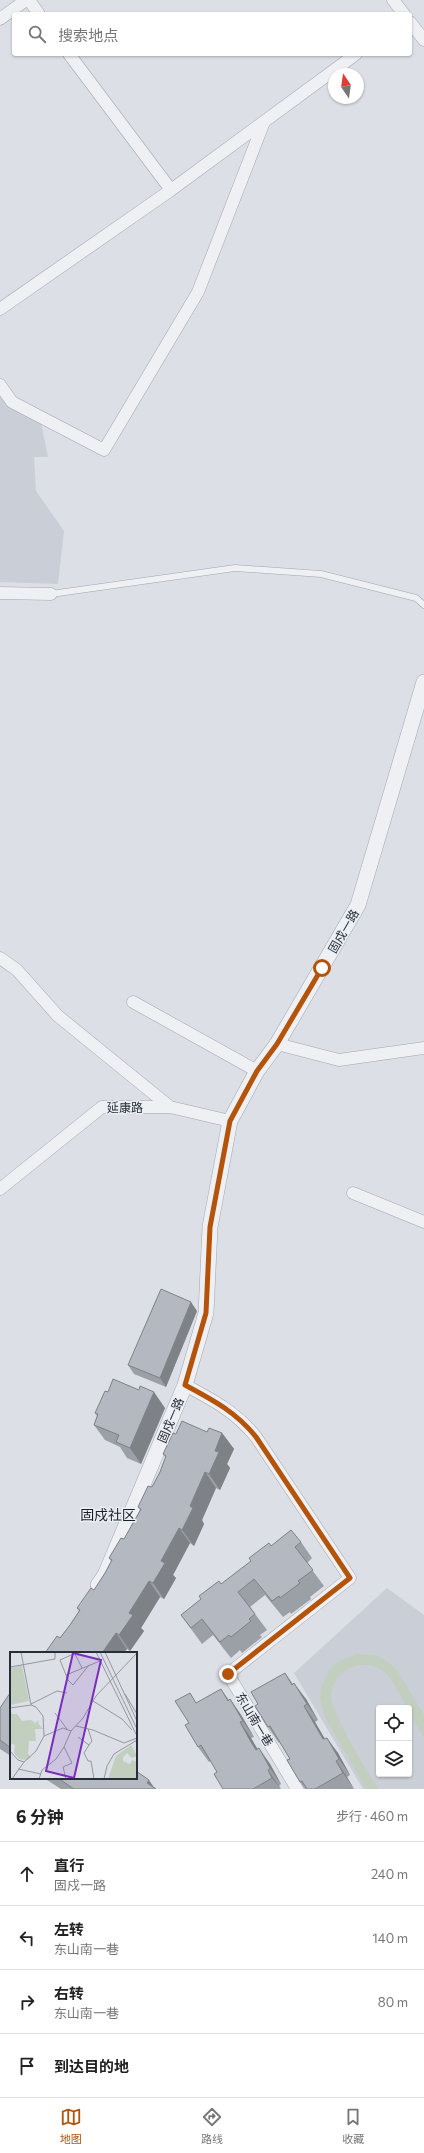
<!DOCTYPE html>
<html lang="zh">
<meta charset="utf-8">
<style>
body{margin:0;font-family:Commissioner,"Noto Sans SC",sans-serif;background:#f2f2f2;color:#222}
.controls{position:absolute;right:12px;bottom:12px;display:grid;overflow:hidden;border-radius:4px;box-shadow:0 1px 3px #0004}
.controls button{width:36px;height:36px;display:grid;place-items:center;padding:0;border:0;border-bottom:1px solid #e0e0e0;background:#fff;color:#222;font:20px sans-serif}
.compass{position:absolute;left:328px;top:68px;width:36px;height:36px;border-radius:50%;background:#fff;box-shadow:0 1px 3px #0004;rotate:347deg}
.stop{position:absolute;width:12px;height:12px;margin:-9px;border:3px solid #b45309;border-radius:50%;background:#fff}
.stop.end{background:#b45309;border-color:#fff;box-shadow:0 1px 4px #0008}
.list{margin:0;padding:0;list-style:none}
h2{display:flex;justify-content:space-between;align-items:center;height:52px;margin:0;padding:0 16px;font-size:17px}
h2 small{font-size:13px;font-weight:400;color:#767676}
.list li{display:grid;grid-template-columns:26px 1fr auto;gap:12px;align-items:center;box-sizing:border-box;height:64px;padding:0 16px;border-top:1px solid #e0e0e0}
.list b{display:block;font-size:15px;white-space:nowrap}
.list p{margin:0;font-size:13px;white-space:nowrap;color:#767676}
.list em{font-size:13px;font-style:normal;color:#767676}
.icon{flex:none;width:22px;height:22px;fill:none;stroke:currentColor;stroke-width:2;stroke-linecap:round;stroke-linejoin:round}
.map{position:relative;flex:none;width:424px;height:1789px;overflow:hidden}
.search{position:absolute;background:#fff;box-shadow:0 1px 3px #0004;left:12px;right:12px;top:12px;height:44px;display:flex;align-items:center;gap:10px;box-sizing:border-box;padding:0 14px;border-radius:4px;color:#767676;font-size:15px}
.sheet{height:308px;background:#fff}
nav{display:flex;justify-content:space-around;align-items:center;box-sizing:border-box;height:56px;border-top:1px solid #e0e0e0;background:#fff;font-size:11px;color:#767676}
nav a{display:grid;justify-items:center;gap:2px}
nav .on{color:#b45309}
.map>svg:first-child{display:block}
.built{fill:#caced6;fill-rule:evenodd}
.green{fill:#c2cebe}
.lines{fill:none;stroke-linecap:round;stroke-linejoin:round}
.service-casing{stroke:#a2a6ae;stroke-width:7}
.minor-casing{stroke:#a2a6ae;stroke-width:13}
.tertiary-casing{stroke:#a2a6ae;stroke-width:16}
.service{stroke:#eef0f4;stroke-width:6}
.minor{stroke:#eef0f4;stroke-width:12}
.tertiary{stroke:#eef0f4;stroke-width:15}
.wall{fill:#9b9fa6}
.shaded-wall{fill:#7e8287}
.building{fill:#b4b9c1;stroke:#7e8287}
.route{stroke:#b45309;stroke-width:5}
.labels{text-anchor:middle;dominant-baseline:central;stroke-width:3;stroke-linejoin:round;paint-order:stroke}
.street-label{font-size:12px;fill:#272e3a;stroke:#ebeef3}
.quarter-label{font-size:14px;fill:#191f2a;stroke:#ebeef3}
.inset-road{fill:none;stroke:#9498a1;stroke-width:1}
.view{fill:#7b2cbf;fill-opacity:0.15;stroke:#7b2cbf;stroke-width:2}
.inset-edge{fill:none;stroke:#272e3a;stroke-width:2}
</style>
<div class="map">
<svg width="424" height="1789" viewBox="0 0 424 1789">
<rect width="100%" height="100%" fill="#dcdfe5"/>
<path class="built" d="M0,386L41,423L48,457H34L36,491L64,531L58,584L0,582Z
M387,1588L424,1615V1789H363L294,1673ZM379,1708H409V1774H379Z"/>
<path class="green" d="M357,1654L378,1656L395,1667L424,1715V1738L409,1712V1708H407C400,1696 394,1679 382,1670C361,1656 331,1672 331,1697C332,1713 368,1775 379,1789H366L325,1717L320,1698L321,1687L330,1669L338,1662Z"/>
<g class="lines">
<defs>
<path id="service" d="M51,594L235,568L321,574L416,598L424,605"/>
<path id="minor" d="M29,0L39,14
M393,0L404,14
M0,19L26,0
M410,22L424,40
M69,54L171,190
M0,309L171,190L356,54
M0,385L12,402L104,450L198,292L264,122
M0,593L51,594
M0,958L17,970L58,1016L170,1107
M133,1002L257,1071
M277,1044L339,1060L424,1048
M0,1189L102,1107H170L230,1121
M353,1193L424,1222
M185,1385C213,1400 236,1412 256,1437L350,1578L228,1674L297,1789"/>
<path id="tertiary" d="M98,1585L105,1575L185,1385L206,1313L210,1227L230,1121L257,1071L277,1044L358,905L424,682"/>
</defs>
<use href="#service" class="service-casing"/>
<use href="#minor" class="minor-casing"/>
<use href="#tertiary" class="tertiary-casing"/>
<use href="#service" class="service"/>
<use href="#minor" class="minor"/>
<use href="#tertiary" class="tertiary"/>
</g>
<path class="wall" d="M197,1311L166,1387L134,1374L128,1365Z
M165,1408L141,1464L127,1458L120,1447L105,1440L94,1425L97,1416L95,1413Z
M207,1432L222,1433L234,1449L227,1464L230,1468L220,1490L216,1488L202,1520L204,1524L194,1546L190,1543L173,1575L176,1578L164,1599L160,1597L141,1628L144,1631L130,1651L127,1649L60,1638L70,1625L79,1611L77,1608L94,1590L105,1573L111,1561L109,1558L124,1539L140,1510L138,1507L152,1487L160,1472L166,1458L163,1454L176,1434Z
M301,1542L312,1558L307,1563L324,1586L310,1597L311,1599L291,1614L290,1612L283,1617L265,1595L250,1607L267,1630L260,1635L262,1637L242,1653L240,1650L231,1658L213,1635L202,1644L181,1615L271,1546Z
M285,1673L293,1684L306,1699L318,1720L315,1722L325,1739L338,1753L350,1775L347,1777L354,1789H305L300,1782L290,1759L280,1742L279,1743L268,1727L258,1704Z
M221,1689L229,1700L230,1699L241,1715L254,1737L251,1738L257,1749L270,1764L281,1784L279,1786L281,1789H223L217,1772L211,1761L209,1762L198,1747L189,1723L197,1703Z
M11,1694V1756L0,1749V1708Z
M44,1778H136L156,1789H61Z"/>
<path class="shaded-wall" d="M191,1302L197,1311L166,1387L160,1378Z
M154,1392L165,1408L141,1464L130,1448Z
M222,1433L234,1449L227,1464L230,1468L220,1490L209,1474L215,1451Z
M205,1472L216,1488L202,1520L204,1524L194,1546L182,1530L190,1506Z
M179,1528L190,1543L173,1575L176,1578L164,1599L153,1583L161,1561Z
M149,1581L160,1597L141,1628L144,1631L130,1651L119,1635L129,1613Z
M116,1633L127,1649L124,1653H102Z
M294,1683L306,1699L318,1720L307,1704Z
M230,1699L241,1715L254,1737L243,1721Z
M304,1706L315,1722L334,1755L323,1739Z
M240,1722L251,1738L267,1765L251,1742Z
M327,1738L338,1753L350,1775L339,1759Z
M259,1748L270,1764L281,1784L270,1768Z
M336,1761L347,1777L354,1789L343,1773Z
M268,1770L279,1786L281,1789L272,1778Z
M149,1780L155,1789L147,1783Z"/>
<path class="building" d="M161,1289L191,1302L160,1378L128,1365Z
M113,1379L139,1390L140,1386L154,1392L130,1448L116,1442L119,1435L94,1425L98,1414L95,1413L105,1391L108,1392Z
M182,1421L207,1432L209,1428L222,1433L215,1451L219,1452L209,1474L205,1472L190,1506L193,1508L182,1530L179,1528L161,1561L165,1563L153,1583L149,1581L129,1613L133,1615L119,1635L116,1633L102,1653H45L57,1636L60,1638L70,1625L80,1610L77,1608L91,1588L94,1590L105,1573L112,1560L109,1558L121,1538L124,1539L141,1509L138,1507L148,1486L152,1487L160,1472L166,1456L163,1454L173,1433L176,1434Z
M291,1530L301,1542L295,1547L313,1570L298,1581L300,1583L280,1598L279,1596L272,1601L254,1579L238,1592L255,1614L249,1619L251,1621L231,1637L229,1635L220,1642L202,1619L191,1628L181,1615L201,1599L199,1596L219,1581L221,1584L251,1561L249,1558L269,1543L271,1546Z
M285,1673L292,1685L294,1683L307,1704L304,1706L323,1739L327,1738L339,1759L336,1761L343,1773L315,1789H307L302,1781L300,1782L287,1760L290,1759L270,1726L268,1727L255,1706L258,1704L251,1692Z
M221,1689L228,1701L230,1699L243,1721L240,1722L251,1742L256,1750L259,1748L270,1768L268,1770L272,1778L253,1789H223L214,1774L217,1772L201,1745L198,1747L185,1725L189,1723L175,1701L190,1693L196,1703Z
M10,1693L11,1694V1748L0,1740V1708Z
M136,1771L149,1780L147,1783L156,1789H74L58,1778H136Z"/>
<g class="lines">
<path class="route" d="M228,1674L350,1578L256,1437C236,1412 213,1400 185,1385L206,1313L210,1227L230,1121L257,1071L277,1044L322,968"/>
</g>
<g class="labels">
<g class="street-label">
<text transform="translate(343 931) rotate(-60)">固戍一路</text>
<text x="125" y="1107">延康路</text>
<text transform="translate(170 1420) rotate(-67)">固戍一路</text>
<text transform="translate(255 1719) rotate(59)">东山南一巷</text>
</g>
<g class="quarter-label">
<text x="108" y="1514">固戍社区</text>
</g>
</g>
<g transform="translate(10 1652)">
<rect width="127" height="127" fill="#dcdfe5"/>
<path d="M12,13L19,49L0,53V16ZM0,57L2,62H7L12,69L21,68L25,71L29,68L28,71L33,77H25L26,89H19L18,102L21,105L17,108L9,107L4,101L5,93L0,91ZM121,93L127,104L122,106L117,101L113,105V109L120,112L122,108L127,110V127H98L106,104Z" fill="#c2cebe"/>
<path class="inset-road" d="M11,0L21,53M68,0L50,8L58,28L63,33L79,13M86,0L127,84M90,0L127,77M95,0L127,69M65,2L72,16M0,15L45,7V0M56,23L90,9M115,42L127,62M83,49L112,67L122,78M21,52L47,39L57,41M21,53L26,55L33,64L34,84M0,56L21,53M45,61L57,77M66,74L83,78L114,91L127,86M68,85L79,93L82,89L78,77M79,93L74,101L78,109H81L84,127M54,95L62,111L53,115L56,127M0,99L8,108L14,110M8,117L31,122M2,127L14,110L26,99L34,84L53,76L61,79M29,127L32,118L46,107L54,95L61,79L73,66L86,44L127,1M94,127L97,114L104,102L127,88"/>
<path class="view" d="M63,1L91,8L64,126L36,119Z"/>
<rect width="127" height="127" class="inset-edge"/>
</g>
</svg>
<div class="controls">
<button><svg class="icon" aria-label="locate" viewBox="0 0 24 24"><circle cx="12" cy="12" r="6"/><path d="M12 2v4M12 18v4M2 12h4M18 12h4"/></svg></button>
<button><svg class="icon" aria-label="layers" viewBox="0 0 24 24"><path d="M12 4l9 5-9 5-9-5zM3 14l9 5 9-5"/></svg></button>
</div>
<svg class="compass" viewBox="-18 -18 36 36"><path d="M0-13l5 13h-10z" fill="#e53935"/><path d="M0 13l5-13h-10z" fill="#767676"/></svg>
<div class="stop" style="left:322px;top:968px"></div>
<div class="stop end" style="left:228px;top:1674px"></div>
<div class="search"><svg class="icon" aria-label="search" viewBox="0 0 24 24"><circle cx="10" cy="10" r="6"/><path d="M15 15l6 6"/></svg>搜索地点</div>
</div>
<section class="sheet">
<h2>6 分钟<small>步行 · 460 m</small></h2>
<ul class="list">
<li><svg class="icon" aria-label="ahead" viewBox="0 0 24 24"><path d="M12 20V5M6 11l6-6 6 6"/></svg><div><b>直行</b><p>固戍一路</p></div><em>240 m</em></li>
<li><svg class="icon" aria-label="left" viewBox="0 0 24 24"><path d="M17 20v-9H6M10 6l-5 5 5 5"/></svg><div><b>左转</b><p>东山南一巷</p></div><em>140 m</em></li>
<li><svg class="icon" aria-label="right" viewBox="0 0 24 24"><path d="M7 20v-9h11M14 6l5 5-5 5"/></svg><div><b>右转</b><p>东山南一巷</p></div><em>80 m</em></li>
<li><svg class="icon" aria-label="arrive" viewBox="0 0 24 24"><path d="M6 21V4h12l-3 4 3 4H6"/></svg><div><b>到达目的地</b></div></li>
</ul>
</section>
<nav>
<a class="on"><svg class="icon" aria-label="map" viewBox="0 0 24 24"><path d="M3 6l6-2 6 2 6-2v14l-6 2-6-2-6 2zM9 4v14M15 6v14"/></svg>地图</a>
<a><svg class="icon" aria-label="directions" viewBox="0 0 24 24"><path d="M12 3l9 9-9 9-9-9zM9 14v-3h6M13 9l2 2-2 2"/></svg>路线</a>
<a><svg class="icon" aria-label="saved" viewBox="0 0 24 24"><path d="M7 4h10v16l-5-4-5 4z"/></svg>收藏</a>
</nav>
